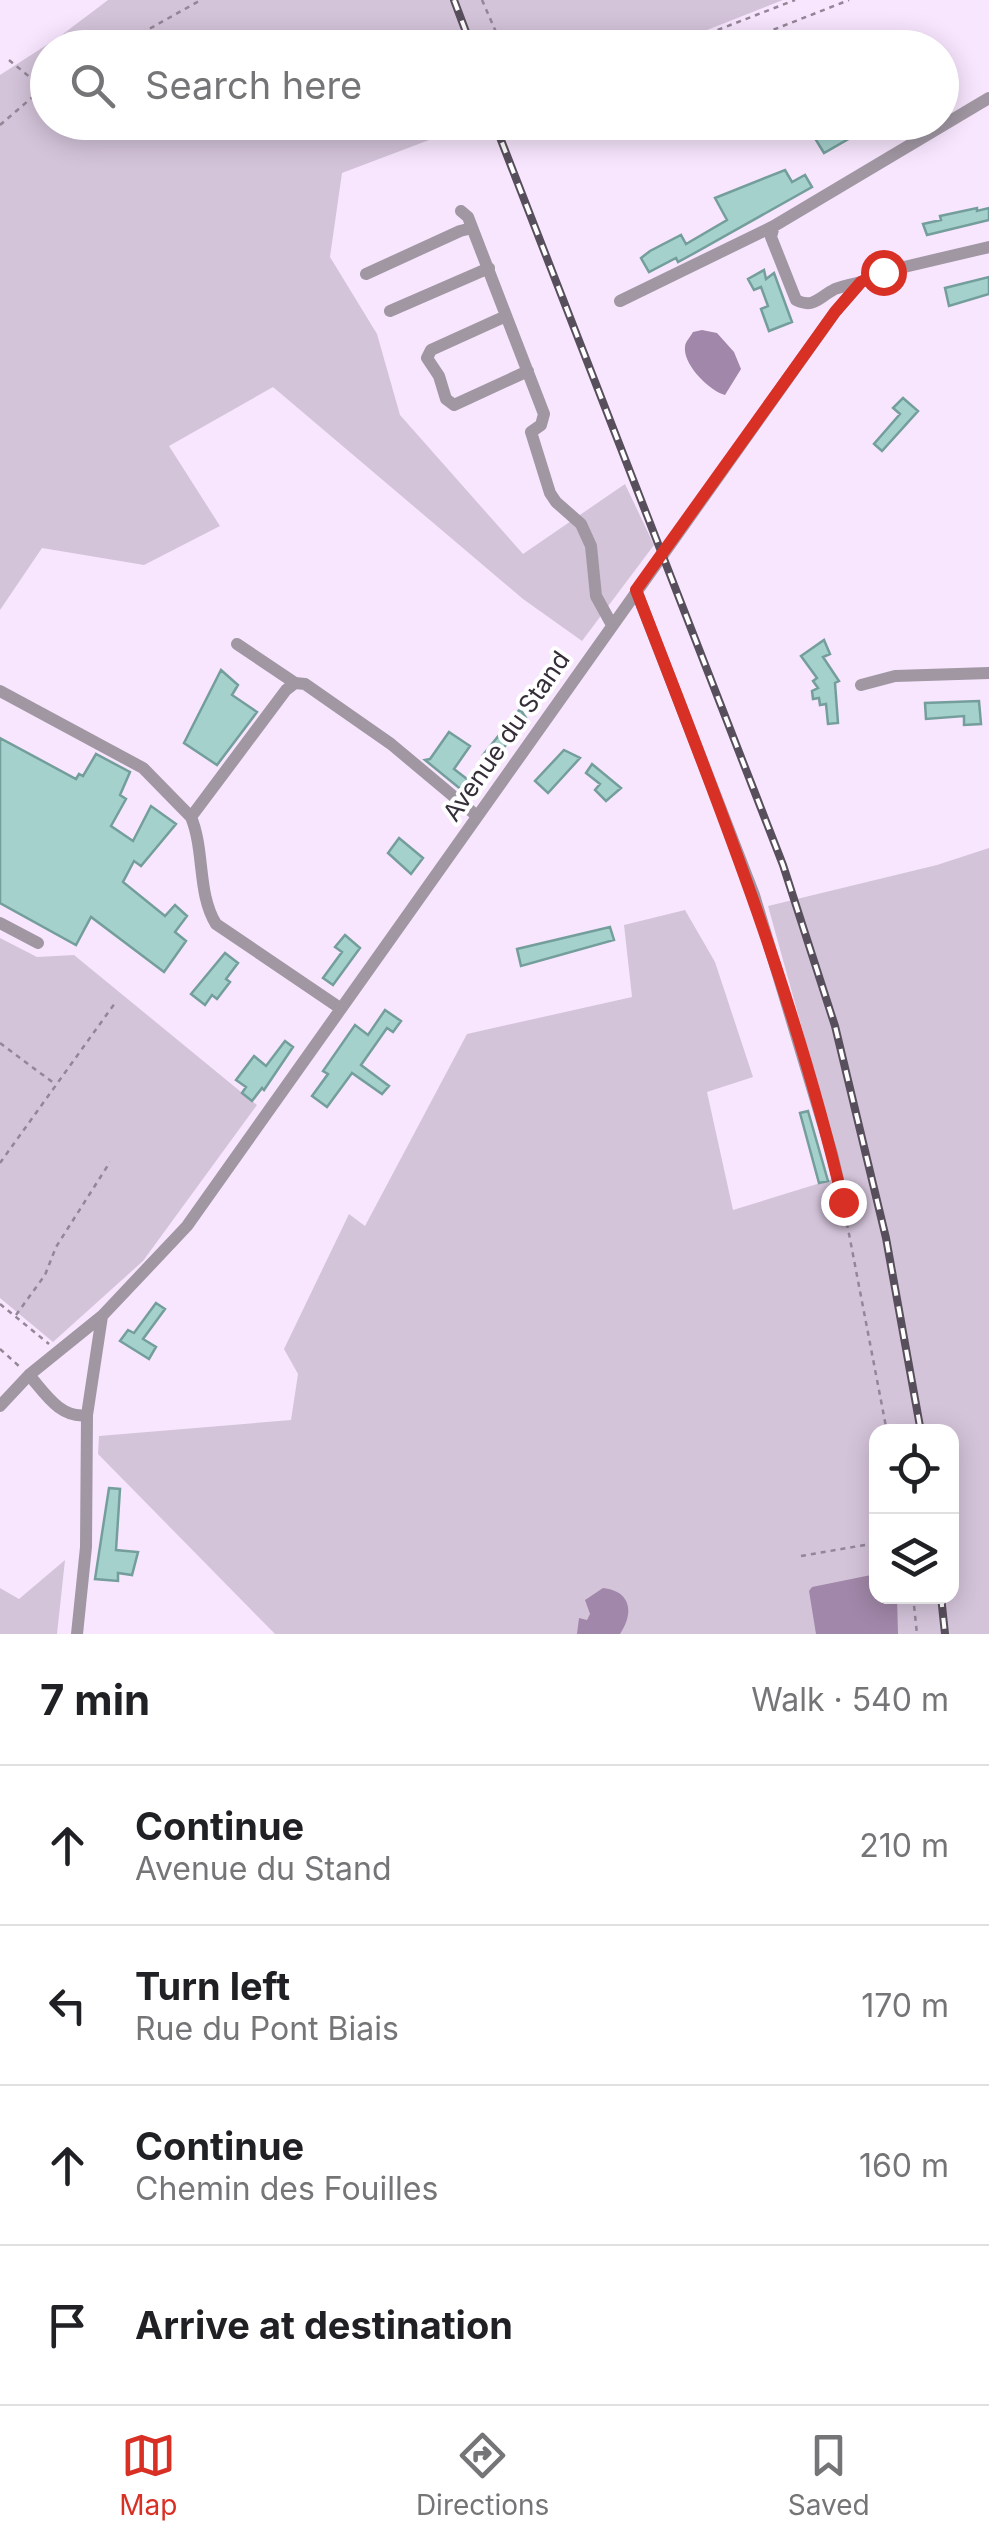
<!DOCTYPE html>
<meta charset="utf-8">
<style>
body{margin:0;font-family:Inter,sans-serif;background:#f6f6f6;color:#202124}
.controls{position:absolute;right:30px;bottom:30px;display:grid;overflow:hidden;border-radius:20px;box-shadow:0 5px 25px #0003}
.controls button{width:90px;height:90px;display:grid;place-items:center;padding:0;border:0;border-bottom:2px solid #e0e0e0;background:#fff;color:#202124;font:50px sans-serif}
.stop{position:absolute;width:30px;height:30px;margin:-22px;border:8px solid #d93025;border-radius:50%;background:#fff}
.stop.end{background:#d93025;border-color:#fff;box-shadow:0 2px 10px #0008}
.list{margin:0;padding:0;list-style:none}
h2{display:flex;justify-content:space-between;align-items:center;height:130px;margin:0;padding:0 40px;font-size:42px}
h2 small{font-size:32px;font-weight:400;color:#757577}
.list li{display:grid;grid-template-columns:65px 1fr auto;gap:30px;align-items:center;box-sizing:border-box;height:160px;padding:0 40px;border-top:2px solid #e0e0e0}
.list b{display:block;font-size:38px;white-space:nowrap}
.list p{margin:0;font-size:32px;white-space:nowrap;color:#757577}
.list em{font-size:32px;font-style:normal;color:#757577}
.icon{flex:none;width:55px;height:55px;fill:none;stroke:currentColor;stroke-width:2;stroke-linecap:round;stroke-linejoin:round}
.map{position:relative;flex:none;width:989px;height:1634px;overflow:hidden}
.search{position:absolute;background:#fff;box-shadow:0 5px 25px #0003;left:30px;right:30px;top:30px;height:110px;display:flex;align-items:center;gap:25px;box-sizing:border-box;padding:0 35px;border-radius:55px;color:#757577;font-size:38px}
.sheet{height:770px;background:#fff}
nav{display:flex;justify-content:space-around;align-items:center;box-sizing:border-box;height:140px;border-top:2px solid #e0e0e0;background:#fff;font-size:28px;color:#757577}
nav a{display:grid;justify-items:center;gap:5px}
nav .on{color:#d93025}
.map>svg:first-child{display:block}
.green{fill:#d4c4da;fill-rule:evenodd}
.water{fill:#a187a9}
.building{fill:#a5d1cd;stroke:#749e9b;stroke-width:2.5}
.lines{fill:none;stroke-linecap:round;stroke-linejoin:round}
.path{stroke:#938697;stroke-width:2.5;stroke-dasharray:5 5;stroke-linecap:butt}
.minor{stroke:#a097a3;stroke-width:12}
.rail-casing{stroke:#584f5c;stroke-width:8}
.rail{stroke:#fff;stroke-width:4;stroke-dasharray:11;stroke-linecap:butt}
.route{stroke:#d93025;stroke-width:12}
.labels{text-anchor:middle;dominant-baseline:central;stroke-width:8;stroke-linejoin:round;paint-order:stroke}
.street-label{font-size:25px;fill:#352d38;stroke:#fff}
</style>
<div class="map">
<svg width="989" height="1634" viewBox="0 0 989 1634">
<rect width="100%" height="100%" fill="#f8e6fe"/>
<path class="green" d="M108,0H783L664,47L48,48V122L474,123L342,173L330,257L377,334L400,415L523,554L625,484L654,545L582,641L523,599L273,387L169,446L220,526L144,565L42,548L0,610V75L59,37Z
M989,848V1634H275L98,1454L99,1436L291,1420L298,1374L284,1349L349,1214L365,1226L467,1034L632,997L624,925L685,910L715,962L753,1077L707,1092L733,1210L843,1176L768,906L937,865ZM876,1432H952V1596H876Z
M0,938L37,957L74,955L257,1105L143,1261L53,1342L0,1298Z
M65,1560L57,1634H0V1588L19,1599Z"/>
<path class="water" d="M702,330L717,333L734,352L741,369L725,395C710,391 683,365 685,347C685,342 691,336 693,332Z
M876,1574V1596L897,1597L898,1634H816L809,1591L812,1587Z
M603,1588C630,1591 635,1611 620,1634H577L579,1618L587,1620L590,1614L585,1600Z"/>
<path class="building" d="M805,122H878L824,153Z
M785,170L792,182L805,175L812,187L691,255L678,262L676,258L649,272L641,258L650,251L681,235L686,244L727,220L715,198Z
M977,208V211L989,208V220L927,235L923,224L941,220L940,216Z
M764,270L766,279L774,273L792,322L769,331L761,309L768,306L761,287L754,290L748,279Z
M989,277V294L949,306L945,288Z
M903,398L918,411L882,451L874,444L900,414L893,408Z
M824,640L830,654L823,657L839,681L835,683L838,723L828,724L826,704L820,705L819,698L813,699L812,691L818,688L813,681L817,678L801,656Z
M221,670L238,685L232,695L257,712L217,765L184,743Z
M979,701L981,724L964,725V716L926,719L925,703Z
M520,709L526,718L493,762L483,755Z
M449,732L470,746L454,769L476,786L469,796L425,760L430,759Z
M0,738L76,779L79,774L83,776L96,754L130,772L120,795L126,799L111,826L133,841L151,806L176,824L141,866L134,861L123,882L165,916L175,905L187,916L175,932L186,941L164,972L91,917L76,945L0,903Z
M564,750L580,758L548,793L535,781Z
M592,764L621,788L606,801L595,790L600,784L586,773Z
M399,838L423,858L411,874L388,853Z
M610,927L614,940L521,966L517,949Z
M345,935L360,948L333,985L323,978L342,952L335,947Z
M225,953L238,963L226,979L230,982L217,999L212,995L205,1005L191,994Z
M385,1010L401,1021L393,1032L387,1028L361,1065L389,1086L382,1094L352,1073L327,1107L312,1096L328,1074L323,1071L355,1025L368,1035Z
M285,1041L293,1047L264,1090L262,1088L252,1101L242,1093L246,1087L236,1080L254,1056L266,1066Z
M808,1111L828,1181L819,1183L800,1113Z
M156,1303L165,1309L143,1339L156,1347L149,1359L120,1341L128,1330L134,1333Z
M109,1488L120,1489L116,1550L138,1552L132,1575L118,1573V1581L95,1579Z"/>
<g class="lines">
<path class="path" d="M482,0L503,48
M115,48L201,0
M671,48L795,0
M727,48L849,0
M9,60L43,88L48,85
M0,125L43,88
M519,128L534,122
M0,1043L55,1084
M0,1163L115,1003
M845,1213L887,1432
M0,1304L49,1344
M16,1315L45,1275L56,1247L110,1162
M0,1349L20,1367
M801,1556L876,1543
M913,1596L917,1634"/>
<path class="minor" d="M461,211L468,217L544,414L541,425L531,432L550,493L556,502L581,524L591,546L596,596L612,625
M366,274L460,231L472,228
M861,282C853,284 843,286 835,289C819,297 814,309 796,300L771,237L774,226L989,98
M620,301L774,226
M390,311L489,268
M506,316L431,350L427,358L439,376L446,399L454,405L528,371
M636,590L754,895L832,1154L843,1201
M237,644L295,683
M861,685L895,676L989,673
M0,691L143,768L191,817
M0,923L38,943
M340,1008L216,924C197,893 205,851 191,817L286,690L295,683L305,684L391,744L477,816
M29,1375C45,1393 60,1419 87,1415
M0,1406L29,1375L102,1316L187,1226L835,312L861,282L883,272L989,247
M77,1634L86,1547L87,1415L102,1316"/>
<defs>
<path id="rail" d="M454,0L472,48
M494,122L783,865L835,1026L886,1238L921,1432
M941,1596L945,1634"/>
</defs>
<use href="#rail" class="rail-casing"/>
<use href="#rail" class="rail"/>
</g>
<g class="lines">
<path class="route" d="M843,1202C794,991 714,791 636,590L835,312L861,282L883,272"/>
</g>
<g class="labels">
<g class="street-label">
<text transform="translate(506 736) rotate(-55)">Avenue du Stand</text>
</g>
</g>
</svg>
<div class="controls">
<button><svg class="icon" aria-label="locate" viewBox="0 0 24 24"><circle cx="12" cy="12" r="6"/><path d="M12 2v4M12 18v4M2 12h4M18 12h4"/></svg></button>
<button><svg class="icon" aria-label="layers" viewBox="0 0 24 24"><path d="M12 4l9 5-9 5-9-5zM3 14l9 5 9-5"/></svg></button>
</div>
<div class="stop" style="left:883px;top:272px"></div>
<div class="stop end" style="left:843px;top:1202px"></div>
<div class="search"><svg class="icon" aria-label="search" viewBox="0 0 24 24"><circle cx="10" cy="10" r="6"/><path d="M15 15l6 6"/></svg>Search here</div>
</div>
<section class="sheet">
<h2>7 min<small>Walk · 540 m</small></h2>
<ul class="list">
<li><svg class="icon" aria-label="ahead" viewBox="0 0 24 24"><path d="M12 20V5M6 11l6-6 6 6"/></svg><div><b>Continue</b><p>Avenue du Stand</p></div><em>210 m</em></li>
<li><svg class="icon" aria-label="left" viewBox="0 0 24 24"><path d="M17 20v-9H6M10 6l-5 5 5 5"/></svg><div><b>Turn left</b><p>Rue du Pont Biais</p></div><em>170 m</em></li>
<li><svg class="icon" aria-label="ahead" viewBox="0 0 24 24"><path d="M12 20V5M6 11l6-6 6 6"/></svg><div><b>Continue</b><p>Chemin des Fouilles</p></div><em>160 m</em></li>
<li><svg class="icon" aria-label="arrive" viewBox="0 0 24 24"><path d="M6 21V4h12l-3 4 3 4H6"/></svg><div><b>Arrive at destination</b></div></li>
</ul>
</section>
<nav>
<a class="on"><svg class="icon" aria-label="map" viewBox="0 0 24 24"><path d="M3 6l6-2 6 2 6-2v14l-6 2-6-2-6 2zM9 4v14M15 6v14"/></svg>Map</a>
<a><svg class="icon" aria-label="directions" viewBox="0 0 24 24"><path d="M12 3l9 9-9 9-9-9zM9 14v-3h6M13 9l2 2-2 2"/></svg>Directions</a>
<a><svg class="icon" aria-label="saved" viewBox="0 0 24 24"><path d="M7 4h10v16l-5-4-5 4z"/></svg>Saved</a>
</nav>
